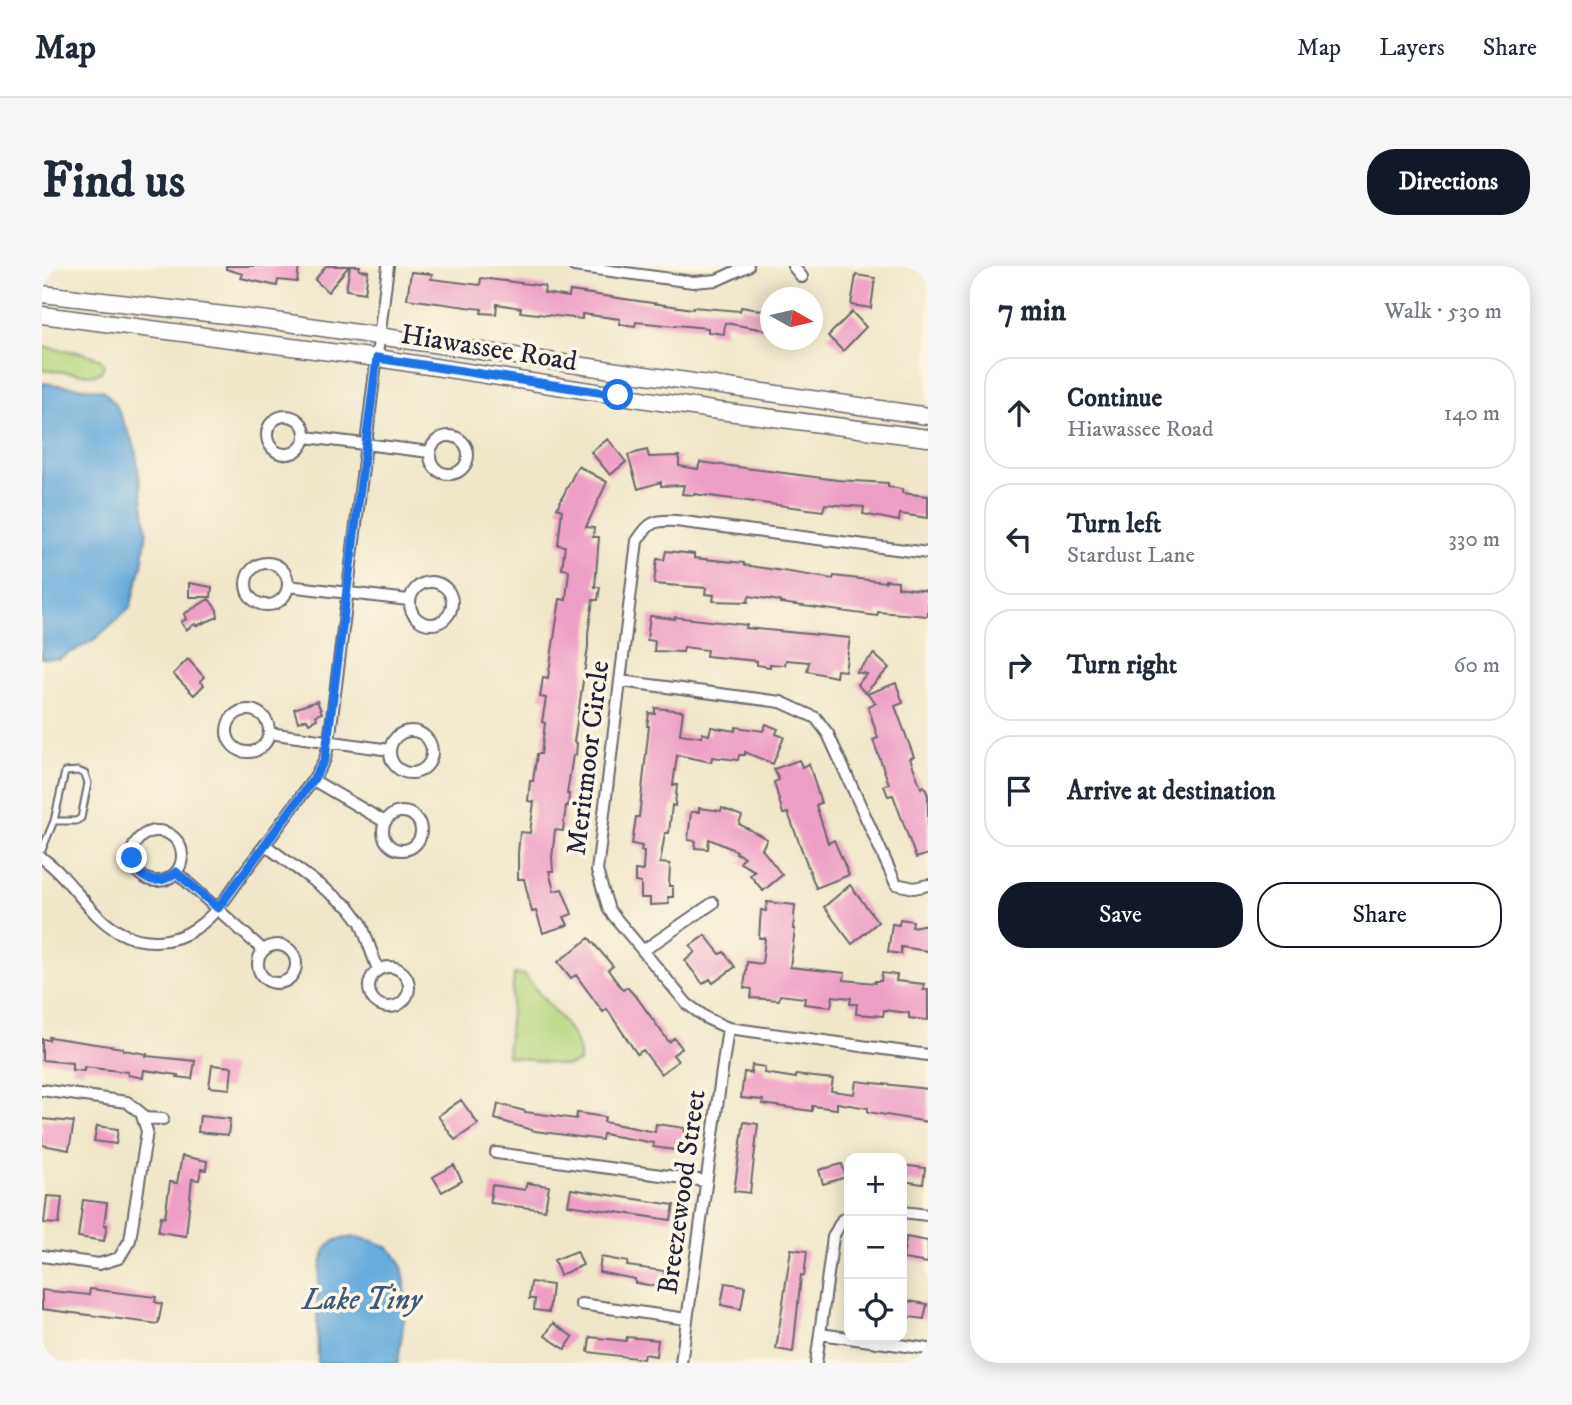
<!DOCTYPE html>
<meta charset="utf-8">
<style>
body{margin:0;font-family:"IM FELL DW Pica",serif;background:#f6f6f7;color:#1f2937}
.controls{position:absolute;right:21px;bottom:21px;display:grid;overflow:hidden;border-radius:14px;box-shadow:0 4px 18px #0003}
.controls button{width:63px;height:63px;display:grid;place-items:center;padding:0;border:0;border-bottom:2px solid #e0e1e3;background:#fff;color:#1f2937;font:35px sans-serif}
.compass{position:absolute;left:718px;top:21px;width:63px;height:63px;border-radius:50%;background:#fff;box-shadow:0 4px 18px #0003;rotate:98deg}
.stop{position:absolute;width:21px;height:21px;margin:-16px;border:5px solid #1a73e8;border-radius:50%;background:#fff}
.stop.end{background:#1a73e8;border-color:#fff;box-shadow:0 2px 7px #0008}
.list{margin:0;padding:0;list-style:none}
h2{display:flex;justify-content:space-between;align-items:center;height:91px;margin:0;padding:0 28px;font-size:30px}
h2 small{font-size:23px;font-weight:400;color:#747a83}
.list li{display:grid;grid-template-columns:46px 1fr auto;gap:21px;align-items:center;box-sizing:border-box;height:112px;margin:0 14px 14px;padding:0 14px;border:2px solid #e0e1e3;border-radius:28px}
.list b{display:block;font-size:26px;white-space:nowrap}
.list p{margin:0;font-size:23px;white-space:nowrap;color:#747a83}
.list em{font-size:23px;font-style:normal;color:#747a83}
.actions{display:flex;gap:14px;padding:21px 28px}
.actions a{flex:1;padding:16px 0;border:2px solid #111827;border-radius:28px;text-align:center;font-size:24px;color:#111827}
.actions .main{background:#111827;color:#fff}
.icon{flex:none;width:38px;height:38px;fill:none;stroke:currentColor;stroke-width:2;stroke-linecap:round;stroke-linejoin:round}
.map{position:relative;flex:none;width:886px;height:1097px;overflow:hidden;border-radius:28px}
header{display:flex;align-items:center;gap:42px;box-sizing:border-box;height:98px;padding:0 35px;background:#fff;border-bottom:2px solid #e0e1e3}
header strong{font-size:33px}
nav{display:flex;gap:38px;margin-inline-start:auto;font-size:24px}
.intro{display:flex;align-items:center;justify-content:space-between;box-sizing:border-box;height:168px;padding:0 42px}
h1{margin:0;font-size:49px}
.button{padding:18px 32px;border-radius:28px;background:#111827;color:#fff;font-size:24px;font-weight:700}
main{display:flex;gap:42px;padding:0 42px}
aside{flex:1;background:#fff;border-radius:28px;box-shadow:0 4px 18px #0003}
.map>svg:first-child{display:block}
.green{fill:#b6d57c;stroke:#6c7c5c;stroke-width:2}
.water{fill:#66acdc;stroke:#44678c;stroke-width:2}
.building{fill:#ee9fc5}
.lines{fill:none;stroke-linecap:round;stroke-linejoin:round}
.lane-casing{stroke:#6a676d;stroke-width:9}
.street-casing{stroke:#6a676d;stroke-width:14}
.secondary-casing{stroke:#6a676d;stroke-width:19}
.lane{stroke:#fff;stroke-width:5}
.street{stroke:#fff;stroke-width:10}
.secondary{stroke:#fff;stroke-width:16}
.route{stroke:#1a73e8;stroke-width:9}
.labels{text-anchor:middle;dominant-baseline:central;stroke-width:7;stroke-linejoin:round;paint-order:stroke}
.street-label{font-size:28px;fill:#22223b;stroke:#fcf5e5}
.water-label{font-size:30px;font-style:italic;fill:#3d597b;stroke:#fcf5e5}
</style>
<header>
<strong>Map</strong>
<nav><a>Map</a><a>Layers</a><a>Share</a></nav>
</header>
<div class="intro"><h1>Find us</h1><a class="button">Directions</a></div>
<main>
<div class="map">
<svg width="886" height="1097" viewBox="0 0 886 1097">
<rect width="100%" height="100%" fill="#fcf5e5"/>
<filter id="ink" filterUnits="userSpaceOnUse"><feTurbulence type="fractalNoise" baseFrequency=".0143" numOctaves="2"/><feDisplacementMap in="SourceGraphic" scale="14" xChannelSelector="R" yChannelSelector="G"/><feConvolveMatrix kernelMatrix="1 2 1 2 8 2 1 2 1" color-interpolation-filters="sRGB"/></filter>
<filter id="wash" filterUnits="userSpaceOnUse"><feTurbulence type="fractalNoise" baseFrequency=".00686" numOctaves="4" result="noise"/><feDisplacementMap in="SourceGraphic" scale="28" xChannelSelector="R" yChannelSelector="G"/><feGaussianBlur stdDeviation="1.57" result="paint"/><feColorMatrix in="noise" values="0 0 0 0 0 0 0 0 0 0 0 0 0 0 0 0 0 1.4 0 .05"/><feComposite in="paint" operator="in"/></filter>
<g filter="url(#wash)">
<rect width="100%" height="100%" fill="#f0e7ca"/>
<path class="green" d="M0,81L42,87L58,93L62,99L59,106L53,109L0,104Z
M472,708L483,709C498,734 541,765 537,796L525,800L465,790Z"/>
<path class="water" d="M0,117L61,124L74,139L93,181L105,265L100,299L88,342L52,374L17,393L0,392Z
M314,971C326,974 341,976 350,985C374,1006 359,1068 356,1097H276C276,1071 270,996 288,978C295,972 305,972 314,971Z"/>
<g id="blocks">
<path class="building" d="M184,0H257L255,16L236,14L235,20L199,12L201,8L184,3Z
M284,0H307L286,26L273,14Z
M308,0H318L317,4L326,5L323,27L304,24Z
M369,6L390,8L389,13L438,19L439,12L503,20L502,27L527,31L528,25L651,43V41L698,45L699,41L729,46V65L683,57L682,68L666,66V62L634,59V60L594,56L593,60L578,58V53L540,48V53L478,46L479,42L455,38L454,48L439,47L440,43L365,33Z
M814,9L833,12L829,42L809,39Z
M810,46L824,61L801,85L786,70Z
M566,173L584,196L568,209L549,186Z
M605,184L607,191L637,190V200L656,203L658,196L795,214L846,217V221L860,223V227L886,230V252L858,248L857,255L821,248L822,241L783,238L781,245L652,228V229L640,228L642,219L619,220V216L596,223L586,189Z
M536,200L565,216L544,261L552,262L551,271H557L553,321H558L556,334H551L546,367V381L532,476L535,477L534,489H531L525,528H527L526,540H524L521,565L513,564L510,592L511,605H507L512,625L520,623L530,648L522,651L526,659L501,667L494,645L490,646L482,613H476V587L478,566L488,567L492,536L486,535L488,515H491L495,488H499L503,457L500,456L504,432L498,431L501,411L506,412L518,333L524,334L527,304L520,303L523,280L516,279L520,244L515,242Z
M624,285L652,288V292L702,297V299L791,313L792,310L843,316V314L856,315V321L886,325V350L836,346L835,350L738,337V335L707,330L706,336L671,335L672,329L663,328L664,322L612,318L615,293L622,294Z
M147,317L170,321L169,331H147Z
M167,333L175,344L176,351L154,360L153,358L144,364L139,356L144,353L142,348Z
M608,350L633,353V351L705,359L704,362L808,372L803,405L795,404L794,411L765,405L767,396L744,394L743,399L728,398V401L715,399V395L664,390L665,384L642,381L641,386L612,385L613,375L605,374Z
M832,388L847,402L823,427L815,418L825,408L814,406Z
M146,393L162,411L158,415L162,419L152,429L131,408Z
M854,417L861,437L853,440L872,491L868,492L879,522L882,520L886,529V588L874,592L851,529L846,530L842,520L847,518L831,474L836,472L826,440L834,437L825,428Z
M275,435L280,447L274,449L275,453L267,457L265,453L256,456L252,443Z
M613,442L641,445L638,468L660,471V467L667,469L669,461L693,465L694,461L721,465L724,458L736,463L734,468L742,471L731,498L703,486V489H697L696,494L670,491L669,496L635,489L631,519H635L633,540L630,539L627,567H623L618,597L628,598L627,620H631V631H626L627,638L608,639V632H599V617L593,616V604L601,605L602,585H599L600,580L590,578L594,551H597L607,460H605L607,447L613,448Z
M757,494L760,501L767,498L779,537L774,539L786,577L792,574L807,609L774,622L746,547L741,548L732,516L737,514L732,503Z
M657,542L679,545L680,542L700,550L697,558L725,573L720,583L740,609L721,625L708,609L713,605L698,597L702,591L694,587L695,585L667,573L666,583L653,582L654,575L646,574L649,546H657Z
M808,619L836,656L810,678L782,641Z
M725,636L753,639L751,663H753L748,701L803,707L802,714L833,717V715H839L840,707L855,709L854,715L882,718L881,724H886V754L867,752V747L842,744L841,750L814,748L815,738H808L809,732L791,730L789,741L762,738L763,732L738,729L737,734L709,732L710,723L702,722L705,696L720,698L723,672H717L718,656L719,644L724,645Z
M858,653L871,655L870,661L886,658V685L859,681V688L846,686L850,658L857,659Z
M663,669L678,688L682,686L693,701L671,717L668,713L661,718L643,695L653,686L648,680Z
M547,672L571,700L566,704L581,724L585,721L596,733L627,776L632,772L640,782L631,789L636,795L619,808L601,784L595,788L565,743L561,746L534,709L529,712L516,696Z
M7,771L81,782V784L105,788L104,790L153,795L150,813L135,811L136,809L102,804L101,812L86,809V806L42,801V805L30,804V797L0,794V773L7,774Z
M170,799L190,801L188,823L167,821Z
M710,799L723,801L722,807L754,812V809L791,813L789,825L812,828L814,815L886,823V856L826,846V842L795,837V843L770,840V845L720,838L721,834L699,832L702,806L709,807Z
M419,834L436,858L413,874L396,850Z
M456,838L483,845V846L534,853L535,847L563,851L562,856L613,866L614,858L643,862L641,885L611,881L612,877L561,868L560,874L493,865L453,853Z
M158,850L188,853L186,869L156,866Z
M0,853L32,856L27,884L0,879Z
M702,856L716,858L708,927L692,925Z
M55,860L76,863L74,878L52,875Z
M140,890L165,895L164,904L159,903L157,914L150,913L144,970L116,966L119,950L123,951L128,916L135,917Z
M800,898L804,911L781,918L777,904Z
M412,899L420,915L400,926L391,911Z
M860,899L883,902L881,918L860,915Z
M485,917L507,920L503,944L448,937L450,919L483,924Z
M529,923L632,939L629,954L526,939Z
M5,930L20,931L17,958L2,957Z
M41,934L65,937L62,959H65L62,975L36,971Z
M864,971L886,975V997L861,993Z
M749,983L765,985L762,1010L759,1009L751,1086L734,1083Z
M535,985L541,999L518,1009L512,994Z
M559,991L586,996L585,1000L622,1005L620,1021L593,1017V1013L557,1006Z
M489,1016L510,1019L507,1046L492,1044L493,1033H487Z
M683,1017L703,1020L699,1043L679,1039Z
M48,1023L114,1031L113,1036L120,1038L116,1058L0,1043V1024L47,1029Z
M860,1034L885,1038L882,1053L860,1050Z
M511,1057L531,1071L523,1083L503,1070Z
M548,1071L584,1075L585,1071L616,1074L614,1090L602,1088L601,1093L546,1086Z"/>
</g>
</g>
<g filter="url(#ink)">
<use href="#blocks" fill-opacity="0" stroke="#6a676d" stroke-width="2"/>
<g class="lines">
<defs>
<path id="lane" d="M0,584L12,555L23,506L36,505L43,508L46,517L39,552L34,555H12"/>
<path id="street" d="M532,0L651,16L675,14L706,0
M751,0L760,11
M225 169a19 19 0 1 1 38 0a19 19 0 1 1-38 0Z
M388 189a19 19 0 1 1 38 0a19 19 0 1 1-38 0Z
M264,171L388,186
M886,287L634,255C612,254 607,256 595,275L555,605L567,644L645,738L666,753L686,762L886,789
M204 318a21 21 0 1 1 42 0a21 21 0 1 1-42 0Z
M368 337a21 21 0 1 1 42 0a21 21 0 1 1-42 0Z
M246,320L367,334
M578,415L739,436L774,452L786,468L854,618L872,622L886,619
M185 465a21 21 0 1 1 42 0a21 21 0 1 1-42 0Z
M348 486a21 21 0 1 1 42 0a21 21 0 1 1-42 0Z
M227,467L348,484
M271,514L343,556
M341 565a19 19 0 1 1 38 0a19 19 0 1 1-38 0Z
M90 590a25 25 0 1 1 50 0a25 25 0 1 1-50 0Z
M223,579L307,641L319,657L336,704
M0,592C30,613 46,649 77,666C101,679 132,678 154,662C175,648 189,625 203,605C226,575 248,545 271,514L283,493L287,476L346,0
M134,606L221,684
M216 698a19 19 0 1 1 38 0a19 19 0 1 1-38 0Z
M602,684L671,637
M327 721a20 20 0 1 1 40 0a20 20 0 1 1-40 0Z
M0,824L85,836L99,847L105,865L88,974L77,992L57,998L0,990
M101,852L121,853
M454,887L664,915
M860,946L886,949
M539,1038L645,1053
M778,1068L886,1083
M639,1097L686,762
M774,1097L791,971L800,954L807,949"/>
<path id="secondary" d="M0,28L226,54L886,150
M0,49L335,92L670,144L886,172"/>
</defs>
<use href="#lane" class="lane-casing"/>
<use href="#street" class="street-casing"/>
<use href="#secondary" class="secondary-casing"/>
<use href="#lane" class="lane"/>
<use href="#street" class="street"/>
<use href="#secondary" class="secondary"/>
</g>
</g>
<g class="lines" filter="url(#ink)">
<path class="route" d="M90,592C96,615 116,621 134,606L176,642L271,514L283,493L335,92L576,129"/>
</g>
<g class="labels">
<g class="street-label">
<text transform="translate(447 82) rotate(9)">Hiawassee Road</text>
<text transform="translate(546 492) rotate(-83)">Meritmoor Circle</text>
<text transform="translate(640 926) rotate(-82)">Breezewood Street</text>
</g>
<g class="water-label">
<text x="320" y="1034">Lake Tiny</text>
</g>
</g>
</svg>
<div class="controls">
<button>+</button>
<button>−</button>
<button><svg class="icon" aria-label="locate" viewBox="0 0 24 24"><circle cx="12" cy="12" r="6"/><path d="M12 2v4M12 18v4M2 12h4M18 12h4"/></svg></button>
</div>
<svg class="compass" viewBox="-18 -18 36 36"><path d="M0-13l5 13h-10z" fill="#e53935"/><path d="M0 13l5-13h-10z" fill="#747a83"/></svg>
<div class="stop" style="left:576px;top:129px"></div>
<div class="stop end" style="left:90px;top:592px"></div>
</div>
<aside>
<h2>7 min<small>Walk · 530 m</small></h2>
<ul class="list">
<li><svg class="icon" aria-label="ahead" viewBox="0 0 24 24"><path d="M12 20V5M6 11l6-6 6 6"/></svg><div><b>Continue</b><p>Hiawassee Road</p></div><em>140 m</em></li>
<li><svg class="icon" aria-label="left" viewBox="0 0 24 24"><path d="M17 20v-9H6M10 6l-5 5 5 5"/></svg><div><b>Turn left</b><p>Stardust Lane</p></div><em>330 m</em></li>
<li><svg class="icon" aria-label="right" viewBox="0 0 24 24"><path d="M7 20v-9h11M14 6l5 5-5 5"/></svg><div><b>Turn right</b></div><em>60 m</em></li>
<li><svg class="icon" aria-label="arrive" viewBox="0 0 24 24"><path d="M6 21V4h12l-3 4 3 4H6"/></svg><div><b>Arrive at destination</b></div></li>
</ul>
<div class="actions"><a class="main">Save</a><a>Share</a></div>
</aside>
</main>
